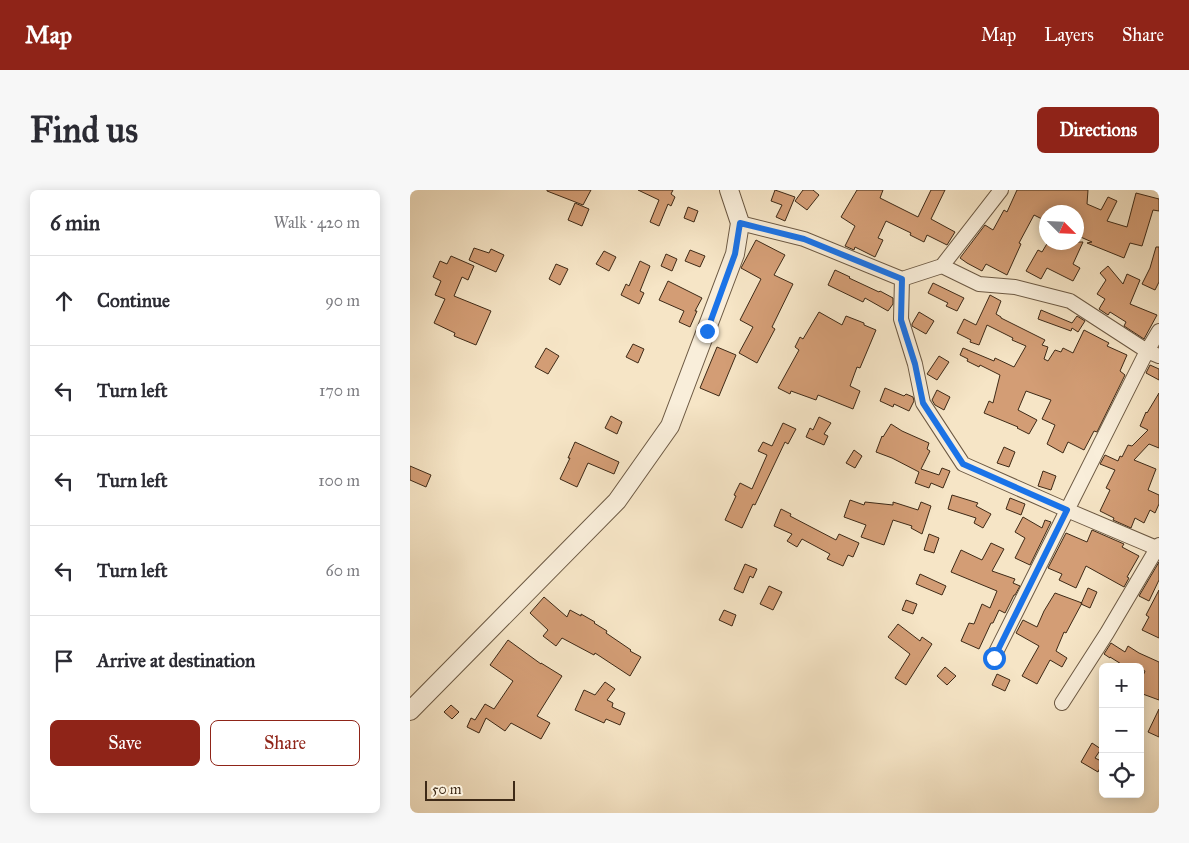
<!DOCTYPE html>
<meta charset="utf-8">
<style>
body{margin:0;font-family:"IM FELL Great Primer",serif;background:#f7f7f7;color:#2b2b33}
.controls{position:absolute;right:15px;bottom:15px;display:grid;overflow:hidden;border-radius:8px;box-shadow:0 2px 12px #0003}
.controls button{width:45px;height:45px;display:grid;place-items:center;padding:0;border:0;border-bottom:1px solid #e1e1e2;background:#fff;color:#2b2b33;font:25px sans-serif}
.compass{position:absolute;left:629px;top:15px;width:45px;height:45px;border-radius:50%;background:#fff;box-shadow:0 2px 12px #0003;rotate:114deg}
.scale{position:absolute;left:15px;bottom:12px;width:90px;box-sizing:border-box;padding-left:5px;border:2px solid #3e2a17;border-top:0;font-size:14px;line-height:18px;white-space:nowrap;color:#3e2a17;-webkit-text-stroke:4px #f9eeda;paint-order:stroke}
.stop{position:absolute;width:15px;height:15px;margin:-11px;border:4px solid #1a73e8;border-radius:50%;background:#fff}
.stop.end{background:#1a73e8;border-color:#fff;box-shadow:0 1px 5px #0008}
.list{margin:0;padding:0;list-style:none}
h2{display:flex;justify-content:space-between;align-items:center;height:65px;margin:0;padding:0 20px;font-size:21px}
h2 small{font-size:16px;font-weight:400;color:#7c7c81}
.list li{display:grid;grid-template-columns:32px 1fr auto;gap:15px;align-items:center;box-sizing:border-box;height:90px;padding:0 20px;border-top:1px solid #e1e1e2}
.list b{display:block;font-size:19px;white-space:nowrap}
.list em{font-size:16px;font-style:normal;color:#7c7c81}
.actions{display:flex;gap:10px;padding:15px 20px}
.actions a{flex:1;padding:11px 0;border:1px solid #8f2418;border-radius:8px;text-align:center;font-size:18px;color:#8f2418}
.actions .main{background:#8f2418;color:#fff}
.icon{flex:none;width:28px;height:28px;fill:none;stroke:currentColor;stroke-width:2;stroke-linecap:round;stroke-linejoin:round}
.map{position:relative;flex:none;width:749px;height:623px;overflow:hidden;border-radius:8px}
header{display:flex;align-items:center;gap:30px;box-sizing:border-box;height:70px;padding:0 25px;background:#8f2418;color:#fff}
header strong{font-size:24px}
nav{display:flex;gap:28px;margin-inline-start:auto;font-size:18px}
.intro{display:flex;align-items:center;justify-content:space-between;box-sizing:border-box;height:120px;padding:0 30px}
h1{margin:0;font-size:35px}
.button{padding:12px 22px;border-radius:8px;background:#8f2418;color:#fff;font-size:18px;font-weight:700}
main{display:flex;gap:30px;padding:0 30px}
aside{flex:1;background:#fff;border-radius:8px;box-shadow:0 2px 12px #0003}
.map>svg:first-child{display:block}
.building{fill:#d39d75;stroke:#3e2a17}
.lines{fill:none;stroke-linecap:round;stroke-linejoin:round}
.minor-casing{stroke:#6c5943;stroke-width:16}
.tertiary-casing{stroke:#6c5943;stroke-width:20}
.minor{stroke:#f9eeda;stroke-width:14}
.tertiary{stroke:#f9eeda;stroke-width:18}
.route{stroke:#1a73e8;stroke-width:6}
</style>
<header>
<strong>Map</strong>
<nav><a>Map</a><a>Layers</a><a>Share</a></nav>
</header>
<div class="intro"><h1>Find us</h1><a class="button">Directions</a></div>
<main>
<aside>
<h2>6 min<small>Walk · 420 m</small></h2>
<ul class="list">
<li><svg class="icon" aria-label="ahead" viewBox="0 0 24 24"><path d="M12 20V5M6 11l6-6 6 6"/></svg><div><b>Continue</b></div><em>90 m</em></li>
<li><svg class="icon" aria-label="left" viewBox="0 0 24 24"><path d="M17 20v-9H6M10 6l-5 5 5 5"/></svg><div><b>Turn left</b></div><em>170 m</em></li>
<li><svg class="icon" aria-label="left" viewBox="0 0 24 24"><path d="M17 20v-9H6M10 6l-5 5 5 5"/></svg><div><b>Turn left</b></div><em>100 m</em></li>
<li><svg class="icon" aria-label="left" viewBox="0 0 24 24"><path d="M17 20v-9H6M10 6l-5 5 5 5"/></svg><div><b>Turn left</b></div><em>60 m</em></li>
<li><svg class="icon" aria-label="arrive" viewBox="0 0 24 24"><path d="M6 21V4h12l-3 4 3 4H6"/></svg><div><b>Arrive at destination</b></div></li>
</ul>
<div class="actions"><a class="main">Save</a><a>Share</a></div>
</aside>
<div class="map">
<svg width="749" height="623" viewBox="0 0 749 623">
<rect width="100%" height="100%" fill="#f6e5c6"/>
<filter id="stains"><feTurbulence type="fractalNoise" baseFrequency=".004" numOctaves="4"/><feColorMatrix values="0 0 0 0 .2 0 0 0 0 .09 0 0 0 0 .02 0 0 0 .5 -.17"/></filter>
<radialGradient id="worn" r=".72"><stop offset=".6" stop-color="#630" stop-opacity="0"/><stop offset="1" stop-color="#630" stop-opacity=".3"/></radialGradient>
<path class="building" d="M137,0H181L173,15L137,1Z
M228,0H263L261,4L265,7L261,16L258,14L249,36L240,32L249,10Z
M365,0L385,7L375,31L366,27L372,15L361,11Z
M393,0H403L409,5L397,20L385,11Z
M447,0H473L470,8L508,27L521,0H535L521,29L545,42L537,55L517,45L514,52L500,45L501,43L476,31L468,48L473,50L465,67L445,57L444,60L435,56L445,36L431,27Z
M607,0H678L677,14L691,20L698,7L707,11L697,31L717,37L726,3L749,9V21L743,20L732,56L720,53L714,68L677,53L682,52L666,45V22H636V31L624,25L609,53L611,54L597,85L576,74L572,81L557,73L550,68L575,35L583,40L594,20L597,22Z
M165,13L179,19L172,36L158,30Z
M278,17L288,21L284,32L274,28Z
M346,50L375,65L364,85L383,94L362,137L365,139L347,173L329,163L343,137L330,130L351,89L331,78Z
M638,52H673L663,74L670,78L663,91L637,78L631,89L616,81L628,60L632,62Z
M746,57H749V92L745,100L732,94L740,78Z
M64,58L79,63L81,59L94,65L86,82L59,70Z
M280,60L295,66L290,77L275,71Z
M194,61L206,67L199,81L186,74Z
M256,64L267,69L262,81L251,76Z
M41,66L64,76L58,90L52,87L44,106L81,121L66,155L44,146L45,143L24,133L35,109L25,105L31,91L23,87L30,71L37,74Z
M230,71L240,76L230,101L234,103L229,114L211,105L216,94L219,96Z
M146,74L158,79L150,95L139,89Z
M698,76L713,94L717,84L730,90L720,114L747,125L734,149L714,136L716,132L700,122L698,125L689,119L695,109L687,104L696,90L690,83Z
M425,80L440,87L439,88L469,102L470,101L483,108V114L478,121L455,108L453,112L418,95Z
M258,91L292,108L285,121H287L280,137L269,132L274,121L249,110Z
M523,93L554,108L547,121L536,116L538,113L518,103Z
M580,105L591,111L586,124L591,127V128L635,150L632,155L638,157L634,169L638,171L645,160L651,162L653,158L663,163L674,140L699,153L697,156L717,165L710,181L715,185L687,242L684,241L674,260L658,252L653,263L637,254L645,235L632,229L641,210L616,201L608,220L627,230L619,244L607,238L608,237L574,223L579,211L583,213L590,185L570,175L569,177L557,171L558,169L550,165L553,158L584,171L585,168L604,177L616,156L602,150L603,148L577,135L569,155L560,152L561,150L547,143L554,129L566,135Z
M631,120L662,133L667,126L675,131L668,142L662,138L661,141L628,129Z
M409,122L432,135L436,126L454,133V135L466,140L450,178L447,177L440,196L450,201L443,219L408,205L406,210L381,201L380,204L368,198L389,160L385,157L390,147L393,149Z
M509,122L524,131L516,144L502,136V134Z
M223,154L234,159L228,173L216,167Z
M307,157L326,165L309,206L290,198Z
M136,158L149,166L138,184L125,177Z
M529,166L539,172L527,190L517,184Z
M740,175L749,179V190L736,183Z
M475,198L494,206L496,204L503,207L504,211L499,221L484,214L483,217L470,211Z
M527,200L540,207L534,220L525,215L522,210Z
M749,203V258L739,254L724,270L746,279L738,300L749,305V314L745,323L740,320L734,333L725,328L721,338L703,330L704,328L690,321L700,300L696,298L705,280L690,274L695,265L708,271L710,266L712,267L718,255L722,256L738,240L730,236L736,222L737,223Z
M201,226L212,232L207,244L195,238Z
M409,227L421,233L414,244L418,246L414,255L396,247L400,238L403,240Z
M373,233L386,239L378,254L375,252L345,315L343,314L332,338L315,330L326,306L324,305L330,293L342,299L357,265L348,261L353,252L362,256Z
M481,234L492,241L519,253L517,259L520,261L511,279L529,285L532,278L540,281L533,298L521,293L519,298L505,293L509,282L482,268L466,262L472,246L473,247Z
M165,252L209,272L204,284L178,273L167,297L150,289L160,268H158Z
M594,257L605,262L599,277L587,273Z
M444,260L452,266L445,278L436,273Z
M0,276L21,285L16,297L0,290Z
M633,281L646,286L641,300L628,296Z
M542,305L568,313L566,316L581,324L573,338L564,333L566,328L538,319Z
M600,308L615,314L611,325L596,319Z
M440,310L454,315L455,312L483,315V312L508,320L511,312L521,316L512,344L501,338L502,336L483,330L474,355L451,347L456,335L434,327Z
M371,319L381,324L380,326L426,350L429,344L449,353L443,367L438,365L433,376L417,369L420,364L392,349L387,357L377,351L382,344L364,336Z
M613,327L632,338L635,330L641,332L620,375L605,368L615,348L605,342Z
M682,340L714,354L712,357L729,366L717,387L719,388L714,397L676,376L666,398L649,390L652,384L638,378L656,343L677,352Z
M519,344L529,348L524,363L514,360Z
M581,353L594,359L582,381L605,389L603,393L610,396L605,405H604L595,423L589,420L583,433H581L569,459L551,451L559,433L564,434L572,414L580,418L587,401L541,382L551,360L572,370Z
M749,372V390L739,411L729,406Z
M335,374L347,379L343,388L340,386L333,403L324,399Z
M510,384L536,396L532,405L506,394Z
M359,396L372,402L363,420L350,414Z
M678,398L687,402L680,418L671,414Z
M749,400V448L732,440L739,427L736,425Z
M645,403L672,413L656,443L654,442L646,461L657,468L652,477L640,470L627,494L612,486L629,456L606,443L613,430L627,437L634,421Z
M134,407L157,427L160,420L171,426V424L185,432L184,433L197,441L196,443L221,460L220,461L231,467L220,486L185,463L184,465L152,448L146,456L133,446L138,440L120,423Z
M496,410L507,414L503,424L492,420Z
M314,420L326,425L322,436L309,430Z
M488,434L510,451L512,447L522,454L496,495L485,488L500,464L478,447Z
M98,450L131,474V473L152,486L127,526L140,533L131,549L101,533L95,541L76,528L69,543L57,537L61,528L65,530L75,514L84,519L103,491L80,475Z
M701,453L715,462L718,456L729,463L749,472V510L730,503V493L735,481L730,479V477H716L700,467V468L694,464Z
M535,477L546,486L537,495L527,486Z
M587,484L600,490L595,501L582,495Z
M195,492L205,499L197,510L203,513L202,517L215,523L210,535L196,529L194,533L165,520L174,500L185,505Z
M41,515L49,522L42,529L34,522Z
M749,519V547L738,542Z
M682,553L691,559L685,568L693,572L688,582L671,572Z"/>
<g class="lines">
<defs>
<path id="minor" d="M330,33L394,49L492,89L532,76L569,94L605,97L660,111L737,161L749,166
M532,76L591,0
M492,89L491,129L505,174L513,213L553,274L657,320L749,359
M583,468L737,161L749,141
M652,513L697,443L749,355"/>
<path id="tertiary" d="M0,521L207,311L260,236L325,64L330,33L319,0"/>
</defs>
<use href="#minor" class="minor-casing"/>
<use href="#tertiary" class="tertiary-casing"/>
<use href="#minor" class="minor"/>
<use href="#tertiary" class="tertiary"/>
</g>
<g class="lines">
<path class="route" d="M297,141L325,64L330,33L394,49L492,89L491,130L505,174L513,213L553,274L657,320L584,468"/>
</g>
<rect width="100%" height="100%" filter="url(#stains)"/>
<rect width="100%" height="100%" fill="url(#worn)"/>
</svg>
<div class="controls">
<button>+</button>
<button>−</button>
<button><svg class="icon" aria-label="locate" viewBox="0 0 24 24"><circle cx="12" cy="12" r="6"/><path d="M12 2v4M12 18v4M2 12h4M18 12h4"/></svg></button>
</div>
<svg class="compass" viewBox="-18 -18 36 36"><path d="M0-13l5 13h-10z" fill="#e53935"/><path d="M0 13l5-13h-10z" fill="#7c7c81"/></svg>
<div class="scale">50 m</div>
<div class="stop" style="left:584px;top:468px"></div>
<div class="stop end" style="left:297px;top:141px"></div>
</div>
</main>
